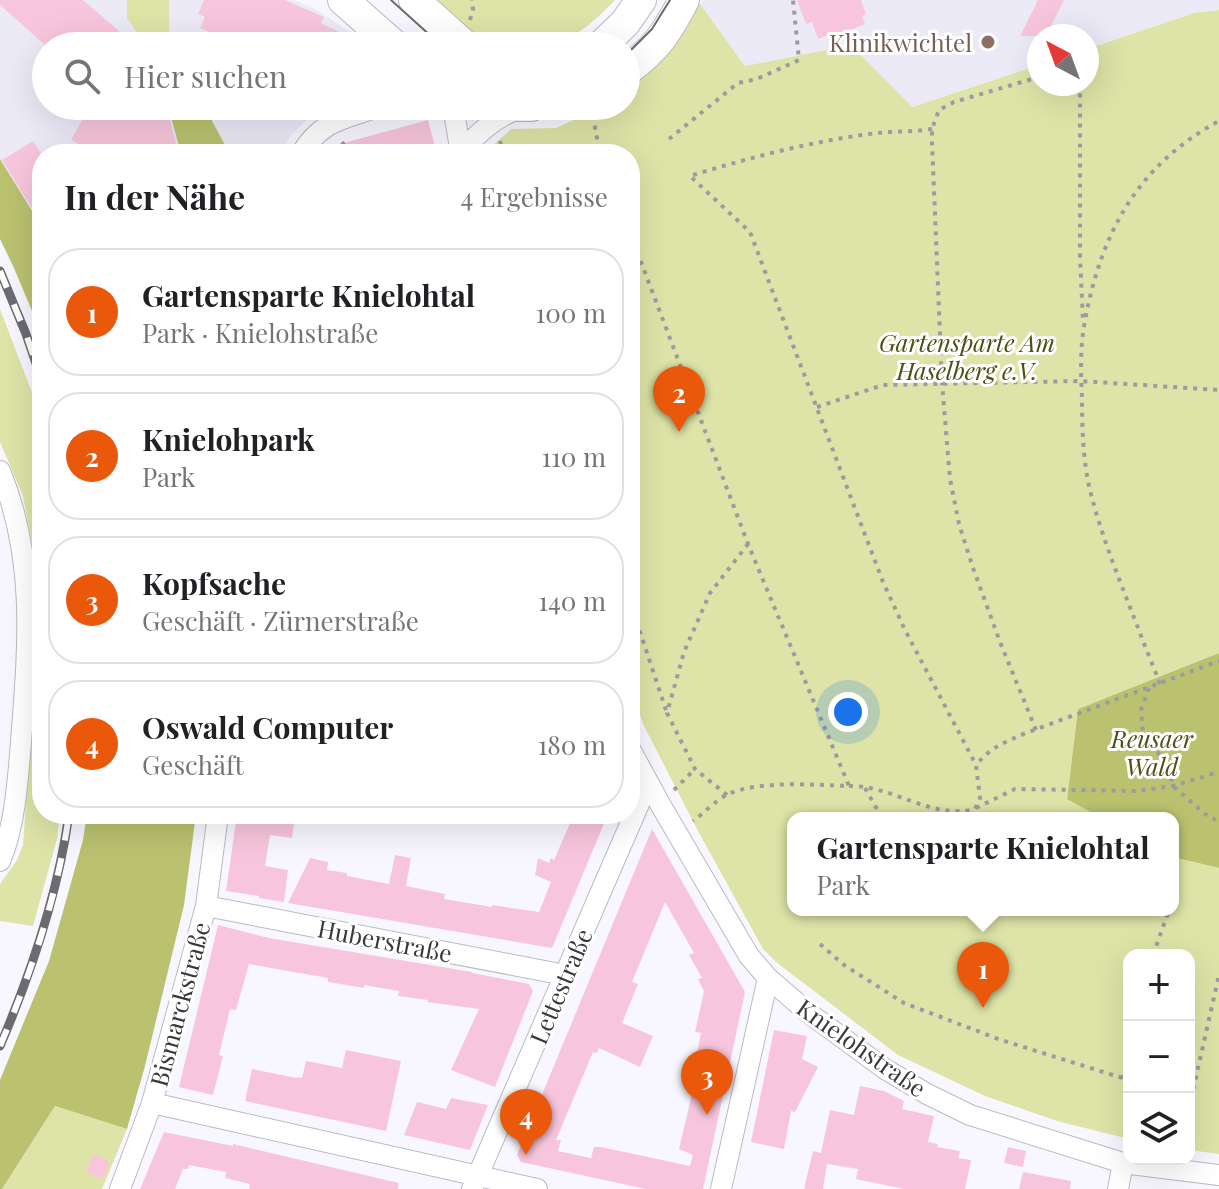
<!DOCTYPE html>
<html lang="de">
<meta charset="utf-8">
<style>
body{margin:0;font-family:"Playfair Display",serif;background:#f2f2f2;color:#202124}
.controls{position:absolute;right:24px;bottom:24px;display:grid;overflow:hidden;border-radius:16px;box-shadow:0 8px 32px #0002}
.controls button{width:72px;height:72px;display:grid;place-items:center;padding:0;border:0;border-bottom:2px solid #e0e0e0;background:#fff;color:#202124;font:40px sans-serif}
.compass{position:absolute;left:1027px;top:24px;width:72px;height:72px;border-radius:50%;background:#fff;box-shadow:0 8px 32px #0002;rotate:319deg}
.you{position:absolute;left:848px;top:712px;width:28px;height:28px;margin:-20px;border:6px solid #fff;border-radius:50%;background:#1a73e8;box-shadow:0 0 0 12px #1a73e833}
.badge{display:grid;place-items:center;width:52px;height:52px;border-radius:50%;background:#ea580c;color:#fff;font-size:26px;font-weight:700}
.pin{position:absolute;translate:-50% -66px;filter:drop-shadow(0 2px 4px #0008)}
.pin::after{content:'';position:absolute;top:42px;width:28px;height:24px;background:inherit;clip-path:polygon(0 0,100% 0,50% 100%)}
.popup{position:absolute;left:787px;top:812px;width:392px;height:104px;box-sizing:border-box;display:grid;place-content:center;border-radius:16px;background:#fff;filter:drop-shadow(0 2px 6px #0005);font-size:26px;white-space:nowrap;color:#757577}
.popup b{font-size:30px;color:#202124}
.popup::after{content:'';position:absolute;left:50%;top:100%;margin-left:-16px;border:16px solid transparent;border-top-color:#fff}
.list{margin:0;padding:0;list-style:none}
h2{display:flex;justify-content:space-between;align-items:center;height:104px;margin:0;padding:0 32px;font-size:34px}
h2 small{font-size:26px;font-weight:400;color:#757577}
.list li{display:grid;grid-template-columns:52px 1fr auto;gap:24px;align-items:center;box-sizing:border-box;height:128px;margin:0 16px 16px;padding:0 16px;border:2px solid #e0e0e0;border-radius:32px}
.list b{display:block;font-size:30px;white-space:nowrap}
.list p{margin:0;font-size:26px;white-space:nowrap;color:#757577}
.list em{font-size:26px;font-style:normal;color:#757577}
.icon{flex:none;width:44px;height:44px;fill:none;stroke:currentColor;stroke-width:2;stroke-linecap:round;stroke-linejoin:round}
.map{position:relative;flex:none;width:1219px;height:1189px;overflow:hidden}
.search{position:absolute;background:#fff;box-shadow:0 8px 32px #0002;left:32px;top:32px;width:608px;height:88px;display:flex;align-items:center;gap:20px;box-sizing:border-box;padding:0 28px;border-radius:44px;color:#757577;font-size:30px}
.panel{position:absolute;background:#fff;box-shadow:0 8px 32px #0002;left:32px;top:144px;width:608px;height:680px;border-radius:32px}
.map>svg:first-child{display:block}
.built{fill:#edeaf8}
.green{fill:#dee4a7}
.forest{fill:#bac270}
.building{fill:#f8c6dc;fill-rule:evenodd}
.lines{fill:none;stroke-linecap:round;stroke-linejoin:round}
.street-casing{stroke:#bbbac3;stroke-width:22}
.secondary-casing{stroke:#bbbac3;stroke-width:32}
.path{stroke:#9c9ba1;stroke-width:4;stroke-dasharray:4 6;stroke-linecap:butt}
.street{stroke:#fff;stroke-width:20}
.secondary{stroke:#fff;stroke-width:30}
.tram{stroke:#6c6b70;stroke-width:2}
.rail-casing{stroke:#6c6b70;stroke-width:9}
.rail{stroke:#fff;stroke-width:6;stroke-dasharray:18;stroke-linecap:butt}
.education-dot{fill:#8d6e63;stroke:#fff;stroke-width:3}
.labels{text-anchor:middle;dominant-baseline:central;stroke-width:6;stroke-linejoin:round;paint-order:stroke}
.education-label{font-size:24px;fill:#785e54;stroke:#fff;text-anchor:end}
.park-label{font-size:24px;font-style:italic;fill:#4b4f12;stroke:#fff}
.street-label{font-size:24px;fill:#39383c;stroke:#fff}
</style>
<div class="map">
<svg width="1219" height="1189" viewBox="0 0 1219 1189">
<rect width="100%" height="100%" fill="#f8f7ff"/>
<path class="built" d="M0,0H128L138,33L146,46H46V106H168L181,154H42V227L0,159Z
M169,0H294L315,9L355,35L366,46H175L169,34Z
M702,0H1219V10L1194,13L1087,49V36H1039V65L912,107L851,45L745,66L700,4Z
M204,106H322L290,136L281,154H230Z"/>
<path class="green" d="M127,0H169V34L175,46H146L127,18Z
M433,0H615C586,30 567,46 524,46C514,46 502,47 493,45C477,41 444,12 433,0Z
M700,4L745,66L851,45L912,107L1039,65V84H1087V49L1194,13L1219,10V653L1078,709L1067,798L1102,818H793V910H1173V857L1219,868V1154L1189,1150V955H1129V1139L1057,1121L985,1096L898,1055L776,962L763,949L698,831L643,724L630,684V154H489L490,148L511,129L556,128L605,106H626V84Z
M0,309L33,395L40,394L42,402V814H60L57,839L33,926L0,921V884L17,860L23,845L38,634L35,558L23,496L0,442Z
M55,1106L127,1129L102,1189H2Z"/>
<path class="forest" d="M168,106H204L230,154H181Z
M0,159L42,227V335L14,268L0,239Z
M1219,653V868L1173,857V818H1102L1067,799L1078,709Z
M87,814H196L184,905L145,1066L127,1129L55,1106L2,1189H0V1080L49,961L83,840Z"/>
<path class="building" d="M0,0H83L119,31L87,46H46L0,5Z
M204,0H285L324,17L321,23L368,46H215L211,33L200,28L205,17L198,14Z
M797,0H861L866,14L862,16L865,24L835,36L834,33L818,39L812,22L806,24Z
M1038,0H1064L1046,36H1020Z
M90,106H166L179,154H97L71,140Z
M428,120L437,154H323L322,149Z
M33,141L42,155V225L2,160Z
M237,814H267V816L286,818V820L294,822L292,838L270,835L265,866L288,870L284,902L259,898V896L226,891Z
M574,814H608L552,948L288,903L310,858L328,862L327,870L347,873V876L389,884L395,855L411,858L406,886L445,894L444,899L492,907V905L539,912L551,882L535,875L538,858L549,863L551,858L554,860Z
M652,829L745,992L703,1189H646L521,1162L517,1155ZM665,902L694,953L689,955L702,978L698,979L704,991L695,1032L701,1033L695,1063L699,1064L679,1149L693,1155L690,1166L601,1147H594L591,1158L558,1151L561,1140H556L593,1052L597,1053L599,1048L640,1067L653,1036L622,1023L638,984L632,982Z
M218,925L269,938L472,972V973L529,984L533,991L495,1087L451,1070L479,1009L427,1002L428,1000L398,996L399,991L364,985V988L328,982V978L249,964L236,1010L230,1009L219,1055L223,1056L213,1095L179,1087Z
M774,1030L807,1036L802,1059L818,1067L795,1112L791,1111L784,1149L751,1142Z
M346,1050L401,1061L386,1131L245,1101L252,1069L297,1078V1077L302,1078L306,1061L342,1068Z
M860,1086L884,1091L904,1101L902,1109L934,1116L928,1142L938,1144L937,1147L960,1151L958,1158L971,1160L965,1189H904L856,1179L858,1169L827,1164L823,1189H804L813,1151L821,1153L830,1110L854,1115Z
M451,1098L488,1105L470,1150L404,1135L417,1102L446,1109Z
M164,1132L233,1146V1144L399,1183L398,1189H249L250,1184L225,1178L226,1172L189,1165L188,1169H183L175,1189H140Z
M1008,1147L1026,1151L1023,1167L1004,1163Z
M93,1154L110,1162L103,1179L86,1172Z
M1023,1172L1071,1181L1070,1189H1019Z"/>
<g class="lines">
<defs>
<path id="street" d="M453,106L461,154
M461,152C479,132 496,116 523,107
M301,154C322,119 345,119 381,106
M0,471C37,560 28,649 21,742C18,779 15,827 0,861
M630,749L660,804L749,956L768,978L810,1014L885,1069L927,1094L970,1115L1123,1163L1219,1175
M206,906L565,975
M152,1103L537,1189
M120,1189L152,1103L206,906L218,814
M472,1189L648,783
M721,1189L768,978
M1118,1189L1123,1163"/>
<path id="secondary" d="M343,0L395,46
M414,0L465,46
M601,46L625,23L641,0
M626,71C657,48 666,34 684,0
M515,106H532"/>
</defs>
<use href="#street" class="street-casing"/>
<use href="#secondary" class="secondary-casing"/>
<path class="path" d="M470,20L473,10L472,0
M1078,84L1080,89V256L1083,321
M591,106L600,154
M932,129C914,132 895,131 877,133C813,141 751,157 690,176L750,232L883,582L905,630L976,765
M669,139L738,83L757,79L799,60L793,0
M500,141L503,154
M342,142L350,154
M630,233L748,544L849,786C814,785 761,780 728,794C716,800 704,813 693,821
M817,407L883,385L1080,381L1219,390
M630,602L666,710
M1160,684C1154,667 1146,650 1140,633C1122,586 1102,539 1090,490C1083,462 1082,427 1082,399C1081,375 1080,350 1084,326C1100,235 1136,166 1219,121
M1149,688L1141,710L1143,733L1169,767L1173,786L1205,814L1219,822
M1036,730L1000,642L973,568L959,524L950,479L942,383L932,142V129L939,110L954,102L1039,77
M849,786C893,785 930,820 975,809L980,798L976,765C991,747 1005,742 1026,733L1219,661
M865,788L882,818
M674,790L695,769
M727,795L695,769L667,713L684,652L710,593L748,544
M976,808L1015,789L1136,791L1173,786L1219,772
M976,910L991,916
M820,944L844,965L904,1003L1001,1040L1129,1080
M1153,955L1169,910
M1123,1079L1129,1046
M1191,1099L1219,975"/>
<use href="#street" class="street"/>
<use href="#secondary" class="secondary"/>
<path class="tram" d="M391,0L442,46
M626,55L652,29L670,0"/>
<defs>
<path id="rail" d="M0,271L26,334L42,381
M0,1046C32,971 58,894 69,814"/>
</defs>
<use href="#rail" class="rail-casing"/>
<use href="#rail" class="rail"/>
</g>
<circle class="education-dot" cx="988" cy="42" r="8"/>
<g class="labels">
<g class="education-label">
<text x="972" y="42">Klinikwichtel</text>
</g>
<g class="park-label">
<text x="967" y="342">Gartensparte Am<tspan x="967" dy="28">Haselberg e.V.</tspan></text>
<text x="1152" y="738">Reusaer<tspan x="1152" dy="28">Wald</tspan></text>
</g>
<g class="street-label">
<text transform="translate(385 940) rotate(11)">Huberstraße</text>
<text transform="translate(560 986) rotate(-67)">Lettestraße</text>
<text transform="translate(179 1004) rotate(-75)">Bismarckstraße</text>
<text transform="translate(862 1047) rotate(35)">Knielohstraße</text>
</g>
</g>
</svg>
<div class="controls">
<button>+</button>
<button>−</button>
<button><svg class="icon" aria-label="layers" viewBox="0 0 24 24"><path d="M12 4l9 5-9 5-9-5zM3 14l9 5 9-5"/></svg></button>
</div>
<svg class="compass" viewBox="-18 -18 36 36"><path d="M0-13l5 13h-10z" fill="#e53935"/><path d="M0 13l5-13h-10z" fill="#757577"/></svg>
<div class="you"></div>
<div class="pin badge" style="left:983px;top:1008px">1</div>
<div class="popup"><b>Gartensparte Knielohtal</b>Park</div>
<div class="pin badge" style="left:679px;top:432px">2</div>
<div class="pin badge" style="left:707px;top:1115px">3</div>
<div class="pin badge" style="left:526px;top:1155px">4</div>
<div class="search"><svg class="icon" aria-label="search" viewBox="0 0 24 24"><circle cx="10" cy="10" r="6"/><path d="M15 15l6 6"/></svg>Hier suchen</div>
<section class="panel">
<h2>In der Nähe<small>4 Ergebnisse</small></h2>
<ul class="list">
<li><span class="badge">1</span><div><b>Gartensparte Knielohtal</b><p>Park · Knielohstraße</p></div><em>100 m</em></li>
<li><span class="badge">2</span><div><b>Knielohpark</b><p>Park</p></div><em>110 m</em></li>
<li><span class="badge">3</span><div><b>Kopfsache</b><p>Geschäft · Zürnerstraße</p></div><em>140 m</em></li>
<li><span class="badge">4</span><div><b>Oswald Computer</b><p>Geschäft</p></div><em>180 m</em></li>
</ul>
</section>
</div>
